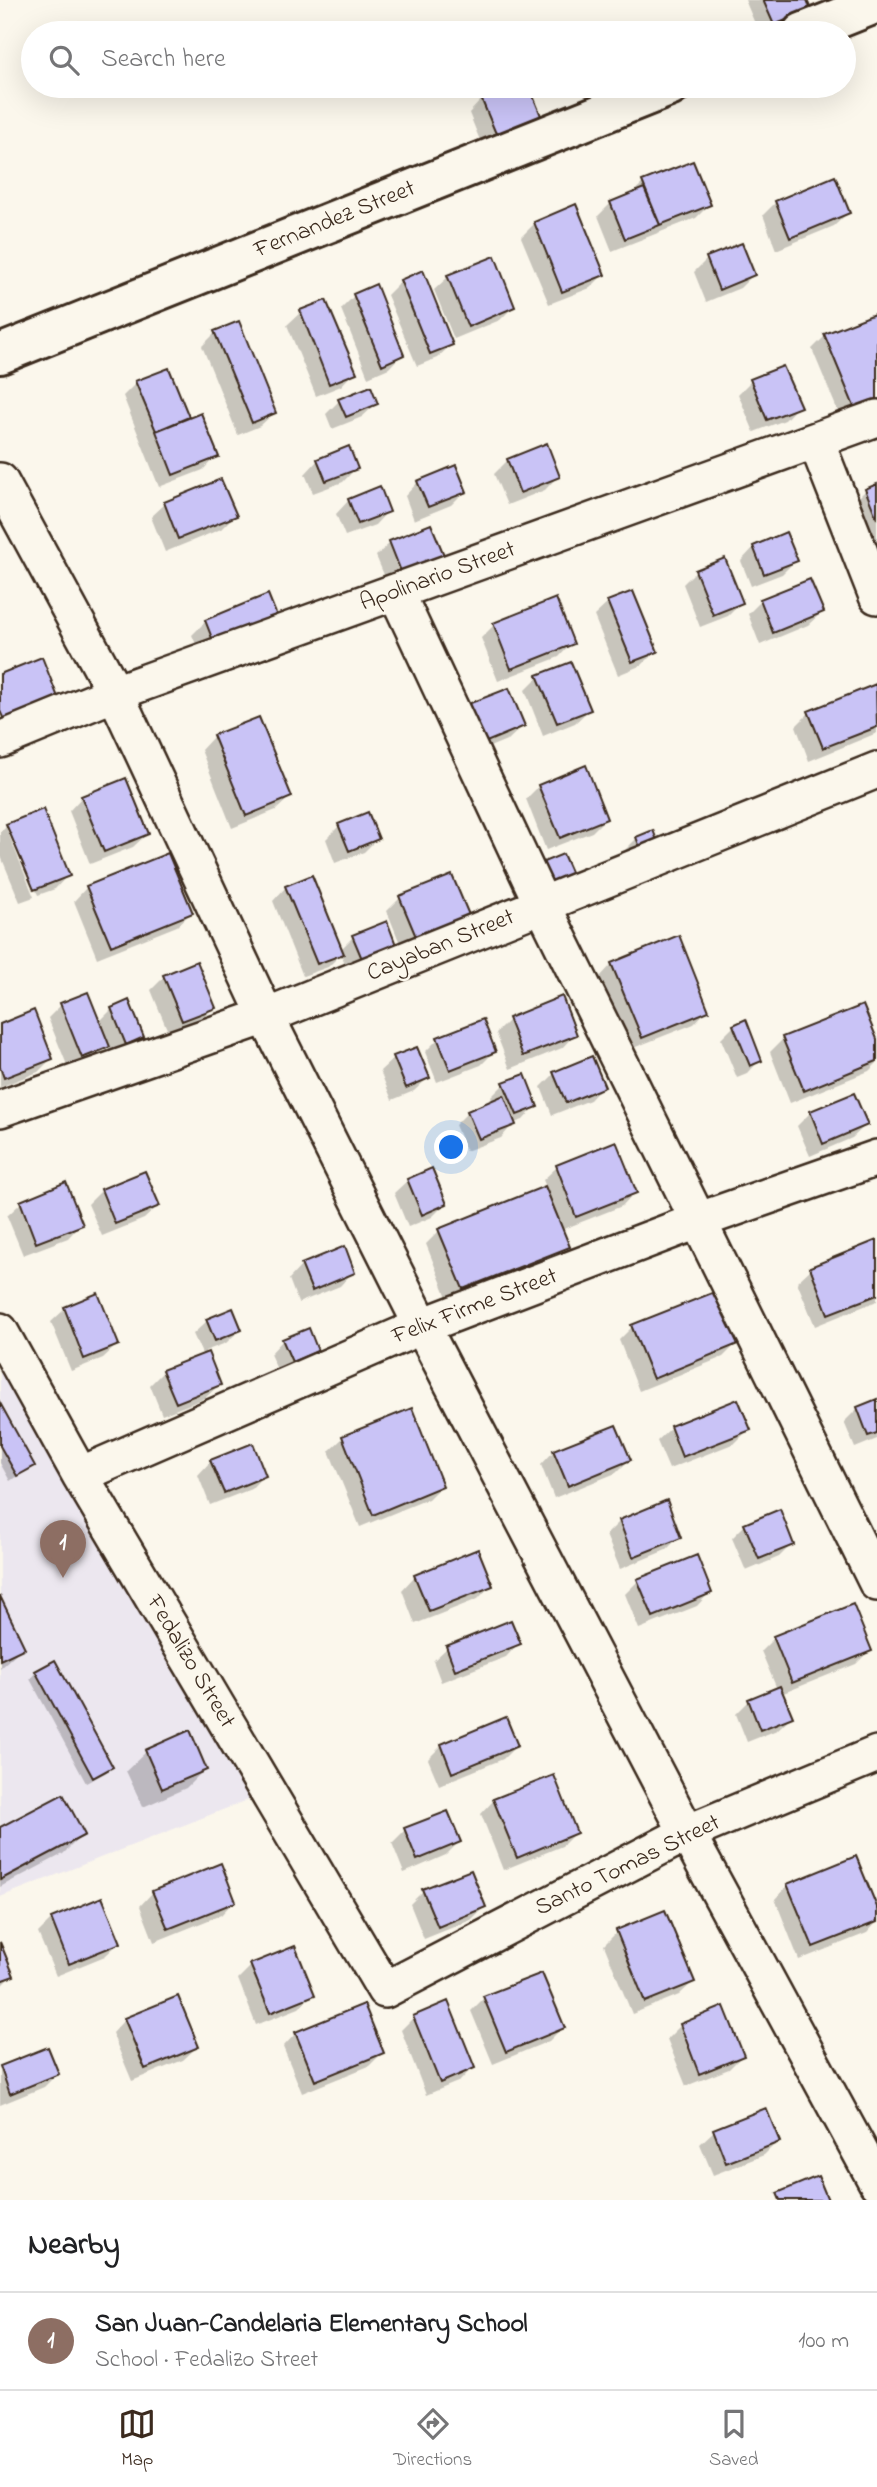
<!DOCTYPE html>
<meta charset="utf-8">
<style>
body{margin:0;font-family:"Indie Flower",sans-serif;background:#f6f6f6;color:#202124}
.you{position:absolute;left:452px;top:1148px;width:24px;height:24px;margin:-18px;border:5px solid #fff;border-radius:50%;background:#1a73e8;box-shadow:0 0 0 10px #1a73e833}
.badge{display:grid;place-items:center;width:46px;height:46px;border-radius:50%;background:#3b2a1e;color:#fff;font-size:23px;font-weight:700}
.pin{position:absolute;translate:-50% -58px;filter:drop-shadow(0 2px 4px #0008)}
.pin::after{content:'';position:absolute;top:37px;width:24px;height:21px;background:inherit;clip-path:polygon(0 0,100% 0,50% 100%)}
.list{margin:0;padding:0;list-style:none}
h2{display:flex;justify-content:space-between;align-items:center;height:91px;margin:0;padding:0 28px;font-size:30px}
h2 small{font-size:23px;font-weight:400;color:#757577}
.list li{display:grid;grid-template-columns:46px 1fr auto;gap:21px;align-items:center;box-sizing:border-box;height:98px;padding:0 28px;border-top:2px solid #e0e0e0}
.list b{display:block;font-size:26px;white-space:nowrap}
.list p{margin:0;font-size:23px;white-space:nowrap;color:#757577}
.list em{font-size:23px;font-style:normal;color:#757577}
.icon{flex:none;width:38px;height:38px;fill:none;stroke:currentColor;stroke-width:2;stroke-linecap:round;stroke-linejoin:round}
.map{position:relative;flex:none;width:877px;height:2200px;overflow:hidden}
.search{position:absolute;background:#fff;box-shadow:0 7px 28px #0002;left:21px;right:21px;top:21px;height:77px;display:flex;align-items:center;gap:18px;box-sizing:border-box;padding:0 24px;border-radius:38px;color:#757577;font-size:26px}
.sheet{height:189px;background:#fff}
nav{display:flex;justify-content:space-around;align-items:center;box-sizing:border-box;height:98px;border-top:2px solid #e0e0e0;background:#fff;font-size:19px;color:#757577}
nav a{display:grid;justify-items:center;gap:4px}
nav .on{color:#3b2a1e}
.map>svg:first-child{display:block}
.built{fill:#ece7ef}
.shadow{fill:#0003}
.building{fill:#c9c3f6;stroke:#3b2a1e;stroke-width:2}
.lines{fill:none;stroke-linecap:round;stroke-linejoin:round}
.minor-casing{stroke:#3b2a1e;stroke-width:40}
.tertiary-casing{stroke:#3b2a1e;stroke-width:44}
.minor{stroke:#fbf7ec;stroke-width:35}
.tertiary{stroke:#fbf7ec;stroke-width:38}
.labels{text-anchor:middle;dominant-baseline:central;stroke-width:5;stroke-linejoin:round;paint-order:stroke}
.street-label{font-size:24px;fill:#3b2a1e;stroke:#fbf7ec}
</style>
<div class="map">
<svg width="877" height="2200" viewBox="0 0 877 2200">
<rect width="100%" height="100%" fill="#fbf7ec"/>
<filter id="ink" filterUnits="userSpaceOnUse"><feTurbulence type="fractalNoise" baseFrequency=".0143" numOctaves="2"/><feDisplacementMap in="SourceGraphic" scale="14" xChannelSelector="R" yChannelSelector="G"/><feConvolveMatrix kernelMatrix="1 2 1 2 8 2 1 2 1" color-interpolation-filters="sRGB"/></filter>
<g filter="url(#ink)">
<path class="built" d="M0,1358L253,1798L0,1897Z"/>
<path class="shadow" d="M745,0H805L795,23L769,33H759Z
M515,86H527L542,122L485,153L469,113L482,99Z
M643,183L709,205L696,218L612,251L598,216L611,203L630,195Z
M776,202L848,213L834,226L776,250L763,215Z
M535,223L603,275L590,288L549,304L521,237Z
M494,258L513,307L500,320L454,339L434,290L448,277Z
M707,259L753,275L740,288L706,302L694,272Z
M401,281L451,345L437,358L417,366L387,295Z
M354,296L402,354L389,368L368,377L341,309Z
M325,302L354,372L341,386L316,396L287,325L301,312Z
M877,315V407L842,421L812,349L825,336Z
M215,333L274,413L260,426L238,435L202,346Z
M168,370L188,420L216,456L203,470L159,487L123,396L136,383Z
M751,381L798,406L785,420L754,432L738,394Z
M339,401L376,404L362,417L332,429L326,414Z
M318,460L356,468L343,482L313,493L305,474Z
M508,460L558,476L545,490L507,505L494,474Z
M418,482L465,491L451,505L414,520L405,496Z
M877,486V558L852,504L866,490Z
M349,500L388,511L375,525L345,536L336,514Z
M165,504L235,515L221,529L165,552L151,517Z
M430,527L393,596L376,556L390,543Z
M754,547L796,560L782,574L751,586L741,561Z
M696,571L741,603L728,616L700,627L683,584Z
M632,593L655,652L642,665L618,675L594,616L608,603Z
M761,601L822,612L808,625L760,645L748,614Z
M206,621L265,639L204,663L192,635Z
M494,625L572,643L559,657L498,681L481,638Z
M538,677L589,710L575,723L543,736L525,690Z
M875,686L877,733L809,761L796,726L809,713Z
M469,706L523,726L509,739L470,755L456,719Z
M214,736L290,797L276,810L232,828L201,750Z
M539,786L605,819L592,832L546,850L526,799Z
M82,797L147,834L133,847L90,864L69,811Z
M7,825L68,875L55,889L38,895L10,830H7L34,897L20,902L0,854V832Z
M339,826L377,839L364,852L335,863L326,839Z
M652,832L630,867L623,852L637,838Z
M451,877L405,956L387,911L400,898Z
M87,887L191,913L177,926L97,958L74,901Z
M286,887L340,950L353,937L386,924L351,978L341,954L328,967L303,976L273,901Z
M612,964L707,1010L694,1024L628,1050L599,978Z
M164,977L214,1007L200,1021L169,1034L151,990Z
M61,1005L98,1023L112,1009L142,1037L128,1050L112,1057L108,1046L94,1060L69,1070L48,1018Z
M509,1020L575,1034L562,1048L510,1069L496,1033Z
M0,1025L51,1059L38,1072L0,1087Z
M734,1026L760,1060L747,1074L737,1078L721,1039Z
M438,1039L494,1052L481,1065L437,1082L425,1052Z
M783,1039L877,1043V1063L869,1071L790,1103L770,1052Z
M394,1058L428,1078L414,1091L392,1100L380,1071Z
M554,1074L603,1086L590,1100L552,1115L541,1087Z
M504,1084L536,1106L523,1120L514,1123L501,1138L466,1151L455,1125L468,1112L493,1102L491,1097Z
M811,1112L866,1125L852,1138L810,1156L797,1126Z
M557,1167L635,1192L622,1206L561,1230L568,1246L554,1260L449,1302L426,1244L439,1231L546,1187L543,1180Z
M144,1174L158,1206L144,1219L102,1236L88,1204L102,1190Z
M408,1180L445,1204L432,1217L408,1227L394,1193Z
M65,1185L81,1224L68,1238L23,1255L7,1216L21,1203Z
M877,1242V1301L815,1326L797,1282L811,1269Z
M302,1265L353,1272L340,1286L298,1303L289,1279Z
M97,1296L117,1345L103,1358L71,1371L51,1322L65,1309Z
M207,1321L240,1330L226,1343L205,1351L219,1385L205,1398L162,1415L150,1385L163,1372L203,1356L193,1334Z
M632,1327L736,1344L723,1357L639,1391L619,1340Z
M283,1340L316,1351L303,1364L279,1374L270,1354Z
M877,1400V1439L855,1448L844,1422L858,1408Z
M737,1401L749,1429L735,1443L669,1469L657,1441L671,1428Z
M0,1406L33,1465L10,1481L0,1463Z
M411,1410L441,1486L428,1499L360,1527L329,1451L343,1438Z
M554,1451L629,1460L616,1473L554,1498L541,1465Z
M211,1461L264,1475L251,1489L210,1505L198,1475Z
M620,1521L679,1537L666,1550L620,1569L606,1535Z
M745,1525L792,1544L779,1557L746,1571L732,1538Z
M415,1576L491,1585L478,1599L415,1624L402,1590Z
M638,1581L710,1592L697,1606L639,1629L625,1594Z
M0,1600L23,1647L0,1668Z
M510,1622L519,1643L506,1657L441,1682L433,1661L447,1648Z
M774,1638L870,1650L856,1664L781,1694L791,1717L777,1730L747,1742L736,1714L749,1701L777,1689L761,1651Z
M36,1672L111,1767L105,1773L86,1783L30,1679Z
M189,1732L205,1769L186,1788L143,1807L126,1771L146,1752Z
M442,1745L516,1746L503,1759L439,1785L428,1759Z
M494,1800L575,1833L562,1846L503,1870L481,1814Z
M0,1829L82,1835L63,1854L0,1887Z
M405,1830L459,1842L446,1855L404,1873L392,1843Z
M788,1885L877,1912V1922L867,1933L799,1960L775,1899Z
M423,1891L484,1907L471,1920L424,1939L410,1904Z
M153,1892L234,1901L221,1915L154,1942L140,1906Z
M52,1919L119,1943L105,1956L56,1976L38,1933Z
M617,1932L693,1982L679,1995L632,2014L604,1945Z
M0,1947L12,1975L0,1987Z
M251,1966L313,1994L299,2008L256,2025L238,1979Z
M484,1998L563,2027L549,2041L493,2064L471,2011Z
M414,2017L473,2067L460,2081L426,2095L401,2030Z
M125,2019L197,2047L183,2060L132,2081L112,2033Z
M681,2025L742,2056L729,2069L686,2086L667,2039Z
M296,2033L382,2053L369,2066L302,2093L283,2047Z
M47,2049L57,2074L44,2087L0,2105V2069Z
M765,2110L778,2141L764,2155L713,2175L700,2144L714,2131Z"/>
<path class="building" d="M763,0H807L811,10L774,25Z
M699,21L704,33H668Z
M511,86H529L544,123L499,141L481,98Z
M693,161L711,205L660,225L642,181Z
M835,176L850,213L790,238L775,201Z
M644,188L660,225L625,239L610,202Z
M576,204L605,275L562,292L534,222Z
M742,243L755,275L719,290L706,257Z
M495,256L515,307L468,327L447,275Z
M423,270L453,345L430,354L400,280Z
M376,284L404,355L382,365L353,294Z
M326,300L357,373L329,384L300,310Z
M877,313V400L855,409L824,334Z
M239,321L276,413L252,423L214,331Z
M783,366L801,407L767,420L750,379Z
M169,368L189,417L156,431L135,381Z
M371,386L378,404L346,417L338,399Z
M201,413L219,457L173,475L156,431Z
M547,443L560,477L520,493L507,459Z
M349,446L358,469L326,481L317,459Z
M456,465L467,492L428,507L417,481Z
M221,479L237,516L178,539L164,502Z
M877,484V519L865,489Z
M380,486L390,512L358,524L348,499Z
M431,524L449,567L406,584L389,541Z
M786,532L798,561L764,574L753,546Z
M725,558L743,603L713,615L695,570Z
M810,579L824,612L773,633L760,599Z
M633,591L658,652L632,662L607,601Z
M268,594L281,626L217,651L205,620Z
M556,598L574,644L511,669L493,623Z
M42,657L59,700L5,722L0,711V674Z
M571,662L591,710L557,723L537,675Z
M876,684L877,727L823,748L808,711Z
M509,688L525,726L484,743L468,704Z
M259,717L292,797L246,816L213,735Z
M586,765L607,819L560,838L538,785Z
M126,778L149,834L104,852L81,796Z
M43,809L70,876L34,890L6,824Z
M368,812L379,839L349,851L338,824Z
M653,830L660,848L643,855L636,837Z
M168,853L193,913L111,946L86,886Z
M563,854L575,881L547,892L536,865Z
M312,875L344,954L317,964L285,886Z
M452,875L472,922L419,944L399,896Z
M387,921L399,953L365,966L352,935Z
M679,935L709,1011L642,1038L611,963Z
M197,961L216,1008L182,1021L163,975Z
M88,992L110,1047L82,1058L60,1003Z
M562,996L577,1035L523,1056L508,1018Z
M129,1000L144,1037L126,1045L111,1008Z
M863,1005L877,1039V1061L804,1091L782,1037Z
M34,1010L53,1059L4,1078L0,1067V1024Z
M483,1019L496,1052L450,1070L437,1037Z
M746,1019L762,1061L750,1066L733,1025Z
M417,1047L430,1078L406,1088L393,1056Z
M592,1056L605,1087L566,1103L553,1072Z
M525,1074L538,1107L517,1115L503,1082Z
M854,1093L868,1125L823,1144L810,1111Z
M504,1095L516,1125L479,1139L467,1111Z
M616,1141L637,1193L576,1217L556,1165Z
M432,1168L447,1204L422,1215L407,1179Z
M145,1171L160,1206L115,1224L101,1189Z
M66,1182L83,1225L36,1243L20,1201Z
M545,1186L570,1247L463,1289L438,1229Z
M877,1240V1295L828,1314L810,1267Z
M345,1246L355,1273L312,1291L301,1264Z
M717,1291L738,1344L653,1379L631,1325Z
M98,1293L119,1345L84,1359L64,1307Z
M233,1308L242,1330L215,1341L206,1319Z
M309,1328L318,1351L292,1362L282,1339Z
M208,1352L221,1385L176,1403L162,1370Z
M738,1399L751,1430L682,1457L670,1426Z
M877,1399V1433L868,1436L857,1407Z
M0,1403L35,1466L17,1476L0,1446Z
M412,1408L443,1486L373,1515L342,1436Z
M616,1425L631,1460L568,1486L553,1450Z
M253,1443L266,1476L224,1493L210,1460Z
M667,1500L681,1538L633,1557L619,1520Z
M780,1509L794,1545L759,1559L744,1524Z
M478,1549L493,1586L429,1611L414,1575Z
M697,1555L712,1593L653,1617L637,1579Z
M0,1596L25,1648L0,1660Z
M853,1604L872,1651L792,1683L773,1636Z
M511,1620L521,1644L455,1670L446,1646Z
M55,1660L113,1767L93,1778L35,1671Z
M780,1686L793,1717L760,1730L748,1699Z
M506,1717L518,1746L452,1773L441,1744Z
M190,1730L207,1770L162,1789L145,1750Z
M554,1775L577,1833L517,1858L493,1799Z
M63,1794L85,1835L0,1880V1827Z
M448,1811L461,1842L417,1860L404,1828Z
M856,1856L877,1907V1922L813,1947L787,1884Z
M221,1863L236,1902L168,1929L152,1891Z
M471,1870L486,1907L438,1927L422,1889Z
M102,1897L121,1943L69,1964L51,1918Z
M665,1910L695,1982L645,2002L616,1930Z
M0,1942L14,1976L0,1981Z
M295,1946L315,1995L270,2013L250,1964Z
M542,1973L565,2028L506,2052L483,1996Z
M178,1996L199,2047L145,2069L124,2018Z
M448,2001L475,2068L440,2083L413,2016Z
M364,2004L384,2053L315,2081L295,2032Z
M724,2006L744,2056L699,2074L680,2024Z
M48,2047L59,2074L10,2094L0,2066Z
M766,2108L780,2142L726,2163L713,2129Z
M818,2176L828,2200H780L777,2193Z"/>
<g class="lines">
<defs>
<path id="minor" d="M816,441L877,596
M0,481L115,693L266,1016L422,1326L687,1833L877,2183
M396,592L543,906L877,1583
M0,740L115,693L877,418
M0,1109L266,1016L877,770
M0,1331L80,1475L385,1990L687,1833L877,1754
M80,1475L422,1326L697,1221L877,1158"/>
<path id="tertiary" d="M802,33L877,3
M0,354L671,86"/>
</defs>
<use href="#minor" class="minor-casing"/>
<use href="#tertiary" class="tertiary-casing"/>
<use href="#minor" class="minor"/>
<use href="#tertiary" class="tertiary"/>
</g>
</g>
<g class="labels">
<g class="street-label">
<text transform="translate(335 220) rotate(-22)">Fernandez Street</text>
<text transform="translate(438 577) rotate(-20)">Apolinario Street</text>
<text transform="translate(441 946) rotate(-22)">Cayaban Street</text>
<text transform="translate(475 1307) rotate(-21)">Felix Firme Street</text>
<text transform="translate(190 1662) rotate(59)">Fedalizo Street</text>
<text transform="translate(628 1866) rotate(-26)">Santo Tomas Street</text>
</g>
</g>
</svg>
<div class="you"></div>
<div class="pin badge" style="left:63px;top:1578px;background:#8d6e63">1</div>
<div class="search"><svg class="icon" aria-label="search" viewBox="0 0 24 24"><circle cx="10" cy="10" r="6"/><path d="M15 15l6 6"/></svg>Search here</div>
</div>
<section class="sheet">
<h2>Nearby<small></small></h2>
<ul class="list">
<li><span class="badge" style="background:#8d6e63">1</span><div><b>San Juan-Candelaria Elementary School</b><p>School · Fedalizo Street</p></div><em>100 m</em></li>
</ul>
</section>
<nav>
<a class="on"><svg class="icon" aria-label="map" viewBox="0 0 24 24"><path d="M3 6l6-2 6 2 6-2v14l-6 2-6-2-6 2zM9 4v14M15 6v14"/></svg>Map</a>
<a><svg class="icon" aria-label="directions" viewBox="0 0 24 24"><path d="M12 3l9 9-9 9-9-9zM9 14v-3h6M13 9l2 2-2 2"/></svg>Directions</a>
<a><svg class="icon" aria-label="saved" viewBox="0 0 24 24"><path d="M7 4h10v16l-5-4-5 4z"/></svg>Saved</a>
</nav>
